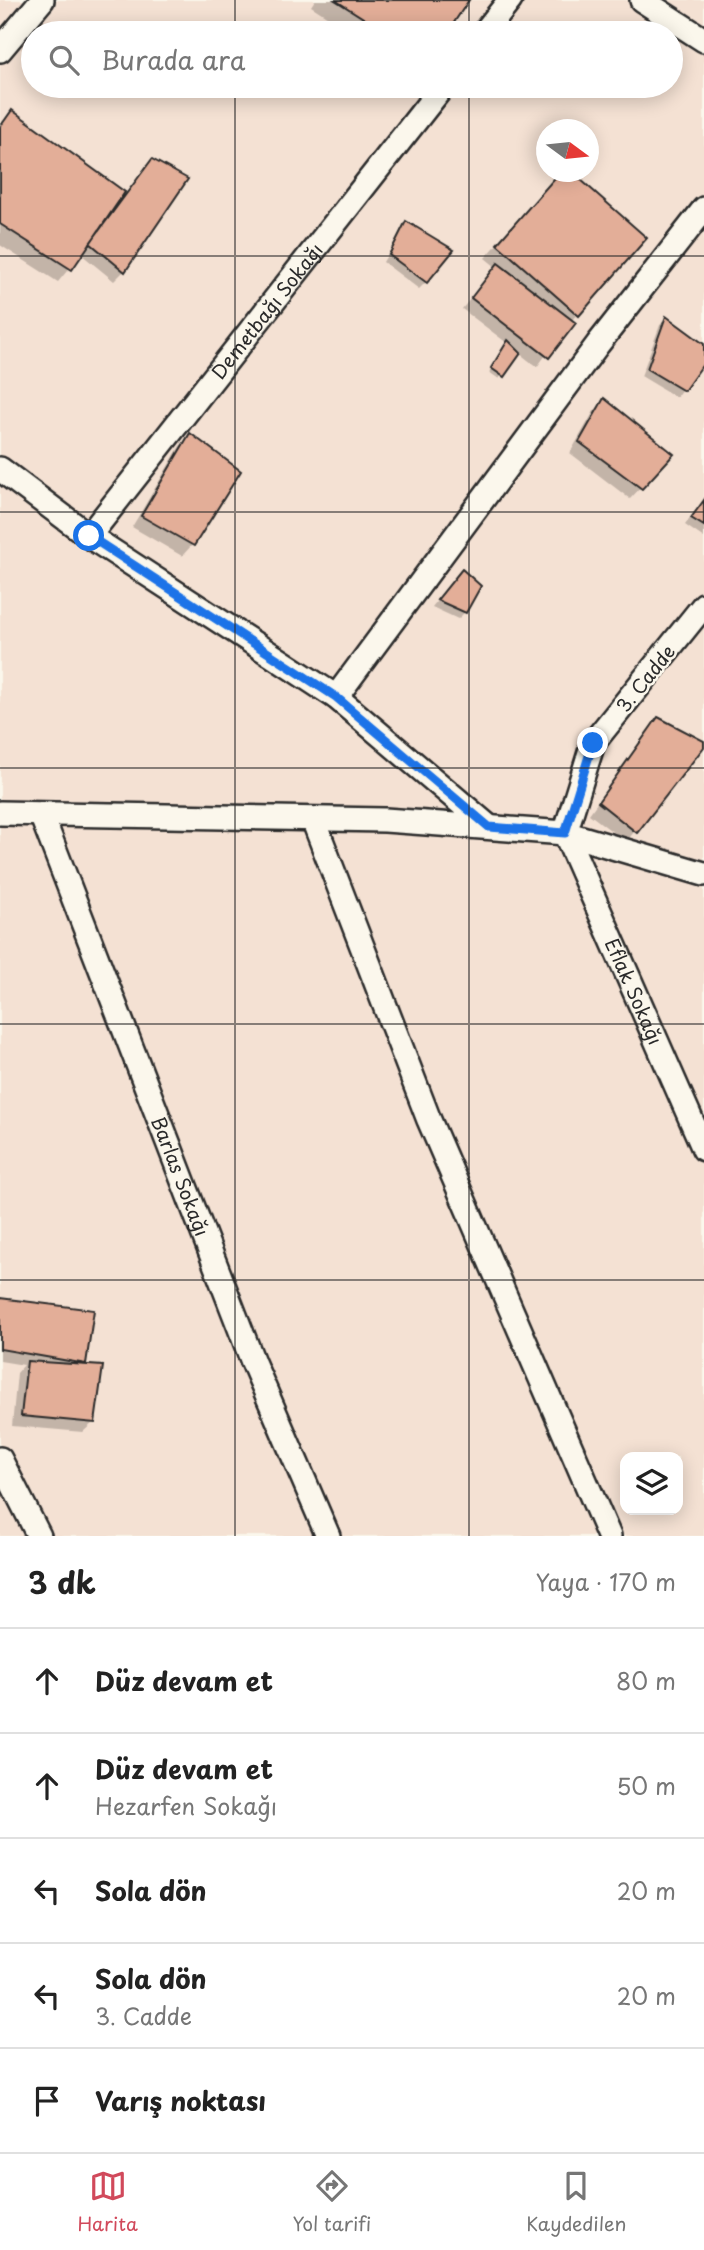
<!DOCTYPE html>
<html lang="tr">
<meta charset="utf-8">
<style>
body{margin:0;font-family:"Playpen Sans",sans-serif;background:#f2f2f2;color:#222}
.controls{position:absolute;right:21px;bottom:21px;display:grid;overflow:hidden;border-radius:14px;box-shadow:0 4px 18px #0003}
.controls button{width:63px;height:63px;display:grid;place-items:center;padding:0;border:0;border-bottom:2px solid #e0e0e0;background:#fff;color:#222;font:35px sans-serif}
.compass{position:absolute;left:536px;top:119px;width:63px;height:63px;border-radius:50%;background:#fff;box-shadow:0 4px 18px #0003;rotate:105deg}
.stop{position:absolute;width:21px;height:21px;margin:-16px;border:5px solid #1a73e8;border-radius:50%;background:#fff}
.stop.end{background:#1a73e8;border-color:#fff;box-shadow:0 2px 7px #0008}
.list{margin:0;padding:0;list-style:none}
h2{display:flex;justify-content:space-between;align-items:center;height:91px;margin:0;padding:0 28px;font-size:30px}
h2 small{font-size:23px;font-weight:400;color:#767676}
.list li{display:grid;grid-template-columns:46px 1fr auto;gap:21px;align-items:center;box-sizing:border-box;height:105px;padding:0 28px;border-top:2px solid #e0e0e0}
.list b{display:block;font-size:26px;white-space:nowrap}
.list p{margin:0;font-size:23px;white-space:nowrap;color:#767676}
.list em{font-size:23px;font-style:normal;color:#767676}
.icon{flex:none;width:38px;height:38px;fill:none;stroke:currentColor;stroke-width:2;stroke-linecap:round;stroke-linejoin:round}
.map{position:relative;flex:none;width:704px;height:1536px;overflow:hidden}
.search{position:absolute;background:#fff;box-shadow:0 4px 18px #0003;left:21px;right:21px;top:21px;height:77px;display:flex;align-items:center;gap:18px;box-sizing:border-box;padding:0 24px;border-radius:38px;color:#767676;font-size:26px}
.sheet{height:616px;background:#fff}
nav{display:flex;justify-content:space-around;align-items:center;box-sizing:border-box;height:98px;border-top:2px solid #e0e0e0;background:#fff;font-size:19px;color:#767676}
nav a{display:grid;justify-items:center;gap:4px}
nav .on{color:#d1495b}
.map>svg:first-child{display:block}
.built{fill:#f4e1d3;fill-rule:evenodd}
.shadow{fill:#0003}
.building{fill:#e3ae98;stroke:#2b2b2b;stroke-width:2}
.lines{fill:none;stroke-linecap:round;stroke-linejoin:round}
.minor-casing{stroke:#2b2b2b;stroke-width:28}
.minor{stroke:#fbf7ec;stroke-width:23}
.route{stroke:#1a73e8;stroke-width:9}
.grid{fill:none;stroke:#2b2b2b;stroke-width:2;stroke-opacity:0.55}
.labels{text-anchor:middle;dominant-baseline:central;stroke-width:5;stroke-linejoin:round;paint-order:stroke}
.street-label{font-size:19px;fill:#2b2b2b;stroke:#fbf7ec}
</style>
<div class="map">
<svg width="704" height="1536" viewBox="0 0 704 1536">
<rect width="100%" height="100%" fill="#fbf7ec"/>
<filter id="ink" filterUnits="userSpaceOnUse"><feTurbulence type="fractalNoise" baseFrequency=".0143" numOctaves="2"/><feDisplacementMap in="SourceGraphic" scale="14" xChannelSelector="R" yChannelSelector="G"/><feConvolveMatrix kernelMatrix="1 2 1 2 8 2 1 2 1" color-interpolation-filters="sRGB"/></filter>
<g filter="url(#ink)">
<path class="built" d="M0,0H704V1536H0ZM33,33H671V86H33ZM546,130H588V172H546ZM625,1457H678V1510H625Z"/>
<path class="shadow" d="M315,0H467L445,33H353L311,6Z
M12,112L125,194L152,161L124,271L114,281L81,254L58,282L0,245V124Z
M562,172H569L645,239L571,321L537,367L519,353L499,379L489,372L507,343L462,309L496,267L485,258Z
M406,224L426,282L419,289L383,262Z
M667,319L704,346V360L676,397L641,376L660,325Z
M604,401L672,454L630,499L570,453L594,411Z
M190,436L239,472L192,545L182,556L132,527L180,446Z
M704,500V538L685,525Z
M455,578L465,612L458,619L432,607Z
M658,719L704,744L626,842L589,814Z
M0,1299L92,1311L84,1366L94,1422L83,1432L12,1426L17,1373L24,1365L0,1361Z"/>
<path class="building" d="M335,0H469L447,33H387Z
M12,110L125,192L72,270L0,224V127Z
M152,159L188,179L125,272L90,243Z
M560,172H572L647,238L579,316L497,244Z
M406,221L454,250L427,283L389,255Z
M498,263L576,323L549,358L471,298Z
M666,316L704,344V363L684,391L647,369Z
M508,340L521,353L504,377L491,368Z
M604,398L674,454L642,489L579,442Z
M190,433L241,471L194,546L141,516Z
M704,500V526L691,518Z
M462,569L481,586L466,613L437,600Z
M658,717L704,741V747L637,833L598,802Z
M0,1298L94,1310L86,1364L0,1349Z
M27,1361L103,1366L95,1423L21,1416Z"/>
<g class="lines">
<defs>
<g id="minor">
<path d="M642,0L704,40"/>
<path d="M484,33L510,0"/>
<path d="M0,50L42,0"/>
<path d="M0,469L89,536L336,697L598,344L704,209"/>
<path id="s1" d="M89,536L443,86"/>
<path id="s2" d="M704,605L593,743L565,833L704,1149"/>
<path d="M336,697L489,827"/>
<path d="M0,813L385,820L565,833L704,874"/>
<path id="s3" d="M41,814L253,1362L328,1536"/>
<path d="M313,819L429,1120L609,1536"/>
<path d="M0,1459L39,1536"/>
</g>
</defs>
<use href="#minor" class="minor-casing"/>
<use href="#minor" class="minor"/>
</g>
</g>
<g class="lines" filter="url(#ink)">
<path class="route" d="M89,536L336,697L489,827L565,833L593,743"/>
</g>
<path class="grid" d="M235,0V33M469,0V33M235,86V1536M469,86V1536M0,256H704M0,512H704M0,768H704M0,1024H704M0,1280H704"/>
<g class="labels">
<g class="street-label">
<text stroke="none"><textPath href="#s1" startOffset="287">Demetbağı Sokağı</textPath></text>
<text transform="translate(645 678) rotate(-51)">3. Cadde</text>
<text stroke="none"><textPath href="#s2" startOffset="444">Eflak Sokağı</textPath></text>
<text stroke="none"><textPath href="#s3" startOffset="388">Barlas Sokağı</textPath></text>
</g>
</g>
</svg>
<div class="controls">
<button><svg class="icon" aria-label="layers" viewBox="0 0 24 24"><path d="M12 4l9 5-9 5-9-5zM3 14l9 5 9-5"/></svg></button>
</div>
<svg class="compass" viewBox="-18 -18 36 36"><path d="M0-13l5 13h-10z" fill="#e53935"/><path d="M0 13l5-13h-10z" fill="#767676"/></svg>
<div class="stop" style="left:89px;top:536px"></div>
<div class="stop end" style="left:593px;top:743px"></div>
<div class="search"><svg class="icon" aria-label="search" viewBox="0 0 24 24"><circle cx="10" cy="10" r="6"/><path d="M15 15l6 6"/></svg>Burada ara</div>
</div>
<section class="sheet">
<h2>3 dk<small>Yaya · 170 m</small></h2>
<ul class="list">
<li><svg class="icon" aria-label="ahead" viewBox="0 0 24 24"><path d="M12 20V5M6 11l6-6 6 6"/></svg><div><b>Düz devam et</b></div><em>80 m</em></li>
<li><svg class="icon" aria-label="ahead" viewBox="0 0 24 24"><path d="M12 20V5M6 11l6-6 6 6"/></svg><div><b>Düz devam et</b><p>Hezarfen Sokağı</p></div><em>50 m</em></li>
<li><svg class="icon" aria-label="left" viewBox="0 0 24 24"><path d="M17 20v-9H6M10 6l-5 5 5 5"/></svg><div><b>Sola dön</b></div><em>20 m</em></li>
<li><svg class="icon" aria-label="left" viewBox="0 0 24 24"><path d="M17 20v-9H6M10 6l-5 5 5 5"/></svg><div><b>Sola dön</b><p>3. Cadde</p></div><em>20 m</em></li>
<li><svg class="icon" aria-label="arrive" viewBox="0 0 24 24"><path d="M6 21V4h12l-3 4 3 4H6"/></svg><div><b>Varış noktası</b></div></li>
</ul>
</section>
<nav>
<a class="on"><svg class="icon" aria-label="map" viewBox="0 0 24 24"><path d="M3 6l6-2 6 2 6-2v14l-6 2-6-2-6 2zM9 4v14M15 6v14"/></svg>Harita</a>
<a><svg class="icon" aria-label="directions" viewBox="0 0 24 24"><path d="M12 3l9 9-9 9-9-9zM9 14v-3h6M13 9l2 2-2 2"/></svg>Yol tarifi</a>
<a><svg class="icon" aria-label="saved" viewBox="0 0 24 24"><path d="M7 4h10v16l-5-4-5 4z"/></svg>Kaydedilen</a>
</nav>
